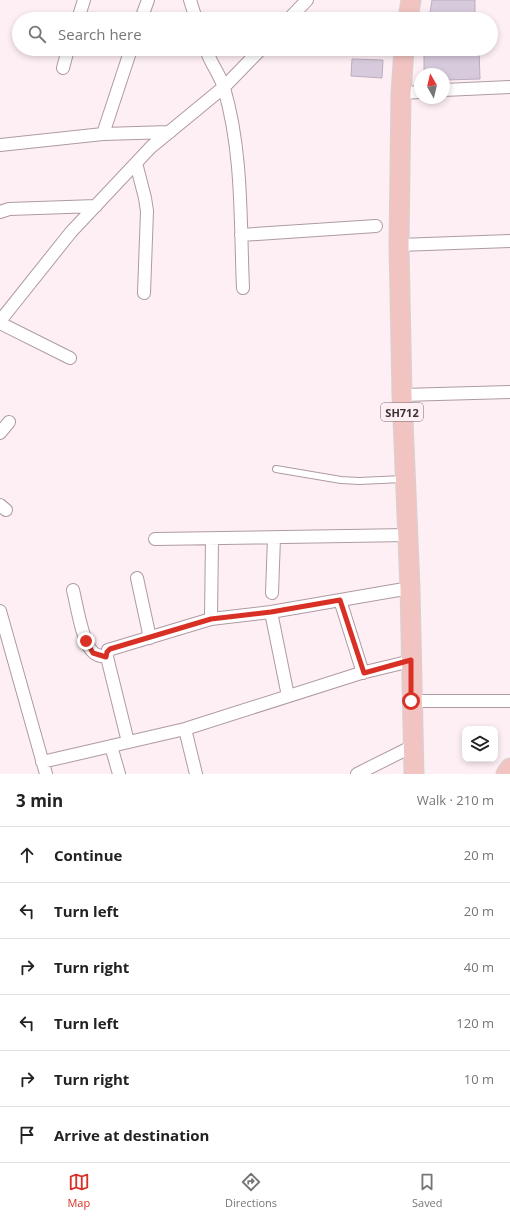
<!DOCTYPE html>
<meta charset="utf-8">
<style>
body{margin:0;font-family:"Open Sans",sans-serif;background:#f6f6f6;color:#222}
.controls{position:absolute;right:12px;bottom:12px;display:grid;overflow:hidden;border-radius:8px;box-shadow:0 2px 6px #0003}
.controls button{width:36px;height:36px;display:grid;place-items:center;padding:0;border:0;border-bottom:1px solid #e0e0e0;background:#fff;color:#222;font:20px sans-serif}
.compass{position:absolute;left:414px;top:68px;width:36px;height:36px;border-radius:50%;background:#fff;box-shadow:0 2px 6px #0003;rotate:352deg}
.stop{position:absolute;width:12px;height:12px;margin:-9px;border:3px solid #d93025;border-radius:50%;background:#fff}
.stop.end{background:#d93025;border-color:#fff;box-shadow:0 1px 4px #0008}
.list{margin:0;padding:0;list-style:none}
h2{display:flex;justify-content:space-between;align-items:center;height:52px;margin:0;padding:0 16px;font-size:17px}
h2 small{font-size:13px;font-weight:400;color:#767676}
.list li{display:grid;grid-template-columns:26px 1fr auto;gap:12px;align-items:center;box-sizing:border-box;height:56px;padding:0 16px;border-top:1px solid #e0e0e0}
.list b{display:block;font-size:15px;white-space:nowrap}
.list em{font-size:13px;font-style:normal;color:#767676}
.icon{flex:none;width:22px;height:22px;fill:none;stroke:currentColor;stroke-width:2;stroke-linecap:round;stroke-linejoin:round}
.map{position:relative;flex:none;width:510px;height:774px;overflow:hidden}
.search{position:absolute;background:#fff;box-shadow:0 2px 6px #0003;left:12px;right:12px;top:12px;height:44px;display:flex;align-items:center;gap:10px;box-sizing:border-box;padding:0 14px;border-radius:22px;color:#767676;font-size:15px}
.sheet{height:388px;background:#fff}
nav{display:flex;justify-content:space-around;align-items:center;box-sizing:border-box;height:56px;border-top:1px solid #e0e0e0;background:#fff;font-size:11px;color:#767676}
nav a{display:grid;justify-items:center;gap:2px}
nav .on{color:#d93025}
.map>svg:first-child{display:block}
.building{fill:#d7cadc;stroke:#bbaec0}
.lines{fill:none;stroke-linecap:round;stroke-linejoin:round}
.lane-casing{stroke:#af9aa3;stroke-width:8}
.street-casing{stroke:#af9aa3;stroke-width:14}
.primary-casing{stroke:#d4d2d3;stroke-width:21}
.lane{stroke:#fff;stroke-width:6}
.street{stroke:#fff;stroke-width:12}
.primary{stroke:#f2c4c1;stroke-width:19}
.route{stroke:#d93025;stroke-width:5}
.labels{text-anchor:middle;dominant-baseline:central;stroke-width:3;stroke-linejoin:round;paint-order:stroke}
.shield{fill:#feeff5;stroke:#756a6f;stroke-width:1}
.shield-label{font-size:11px;font-weight:bold;fill:#3a3135}
</style>
<div class="map">
<svg width="510" height="774" viewBox="0 0 510 774">
<rect width="100%" height="100%" fill="#feeff5"/>
<path class="building" d="M432,0H475V19H429Z
M424,49H479L480,79L444,80V74H424Z
M352,59L383,60L382,78L351,76Z"/>
<g class="lines">
<defs>
<path id="lane" d="M276,469L341,480L359,481L403,479"/>
<path id="street" d="M190,0L196,19
M78,19L84,0
M141,19L148,0
M289,19L307,0
M206,49C210,63 220,74 224,88C243,153 240,221 243,288
M63,68L68,49
M444,90L510,87
M401,93L420,92
M103,134L131,49
M0,145L103,134L170,132
M136,163L145,198L147,211L144,293
M0,212L9,209L96,206
M241,235L376,226
M399,245L510,241
M0,321L71,232L151,147L224,87L261,49
M0,323L70,358
M402,395L510,392
M0,433L9,422
M0,505L6,510
M155,539L408,535
M137,578L150,638
M73,590C77,606 82,641 92,651C96,656 101,656 107,657
M272,593L274,538
M340,600L363,673
M0,611L46,774
M211,619L212,539
M288,696L271,612L410,588
M411,701H510
M185,729L196,774
M128,742L107,657L108,650L211,619L271,612
M111,746L119,774
M42,762L185,729L361,673L411,661
M357,774L413,746"/>
<path id="primary" d="M408,19L411,0
M404,49L401,93L399,245L402,395L410,588L414,774
M506,774L510,768"/>
</defs>
<use href="#lane" class="lane-casing"/>
<use href="#street" class="street-casing"/>
<use href="#primary" class="primary-casing"/>
<use href="#lane" class="lane"/>
<use href="#street" class="street"/>
<use href="#primary" class="primary"/>
</g>
<g class="lines">
<path class="route" d="M86,641L93,653L106,657L107,652L110,649L211,619L271,612L340,600L364,673L411,660V701"/>
</g>
<g class="labels">
<rect class="shield" x="381" y="403" width="42" height="18" rx="3"/>
<g class="shield-label">
<text x="402" y="412">SH712</text>
</g>
</g>
</svg>
<div class="controls">
<button><svg class="icon" aria-label="layers" viewBox="0 0 24 24"><path d="M12 4l9 5-9 5-9-5zM3 14l9 5 9-5"/></svg></button>
</div>
<svg class="compass" viewBox="-18 -18 36 36"><path d="M0-13l5 13h-10z" fill="#e53935"/><path d="M0 13l5-13h-10z" fill="#767676"/></svg>
<div class="stop" style="left:411px;top:701px"></div>
<div class="stop end" style="left:86px;top:641px"></div>
<div class="search"><svg class="icon" aria-label="search" viewBox="0 0 24 24"><circle cx="10" cy="10" r="6"/><path d="M15 15l6 6"/></svg>Search here</div>
</div>
<section class="sheet">
<h2>3 min<small>Walk · 210 m</small></h2>
<ul class="list">
<li><svg class="icon" aria-label="ahead" viewBox="0 0 24 24"><path d="M12 20V5M6 11l6-6 6 6"/></svg><div><b>Continue</b></div><em>20 m</em></li>
<li><svg class="icon" aria-label="left" viewBox="0 0 24 24"><path d="M17 20v-9H6M10 6l-5 5 5 5"/></svg><div><b>Turn left</b></div><em>20 m</em></li>
<li><svg class="icon" aria-label="right" viewBox="0 0 24 24"><path d="M7 20v-9h11M14 6l5 5-5 5"/></svg><div><b>Turn right</b></div><em>40 m</em></li>
<li><svg class="icon" aria-label="left" viewBox="0 0 24 24"><path d="M17 20v-9H6M10 6l-5 5 5 5"/></svg><div><b>Turn left</b></div><em>120 m</em></li>
<li><svg class="icon" aria-label="right" viewBox="0 0 24 24"><path d="M7 20v-9h11M14 6l5 5-5 5"/></svg><div><b>Turn right</b></div><em>10 m</em></li>
<li><svg class="icon" aria-label="arrive" viewBox="0 0 24 24"><path d="M6 21V4h12l-3 4 3 4H6"/></svg><div><b>Arrive at destination</b></div></li>
</ul>
</section>
<nav>
<a class="on"><svg class="icon" aria-label="map" viewBox="0 0 24 24"><path d="M3 6l6-2 6 2 6-2v14l-6 2-6-2-6 2zM9 4v14M15 6v14"/></svg>Map</a>
<a><svg class="icon" aria-label="directions" viewBox="0 0 24 24"><path d="M12 3l9 9-9 9-9-9zM9 14v-3h6M13 9l2 2-2 2"/></svg>Directions</a>
<a><svg class="icon" aria-label="saved" viewBox="0 0 24 24"><path d="M7 4h10v16l-5-4-5 4z"/></svg>Saved</a>
</nav>
